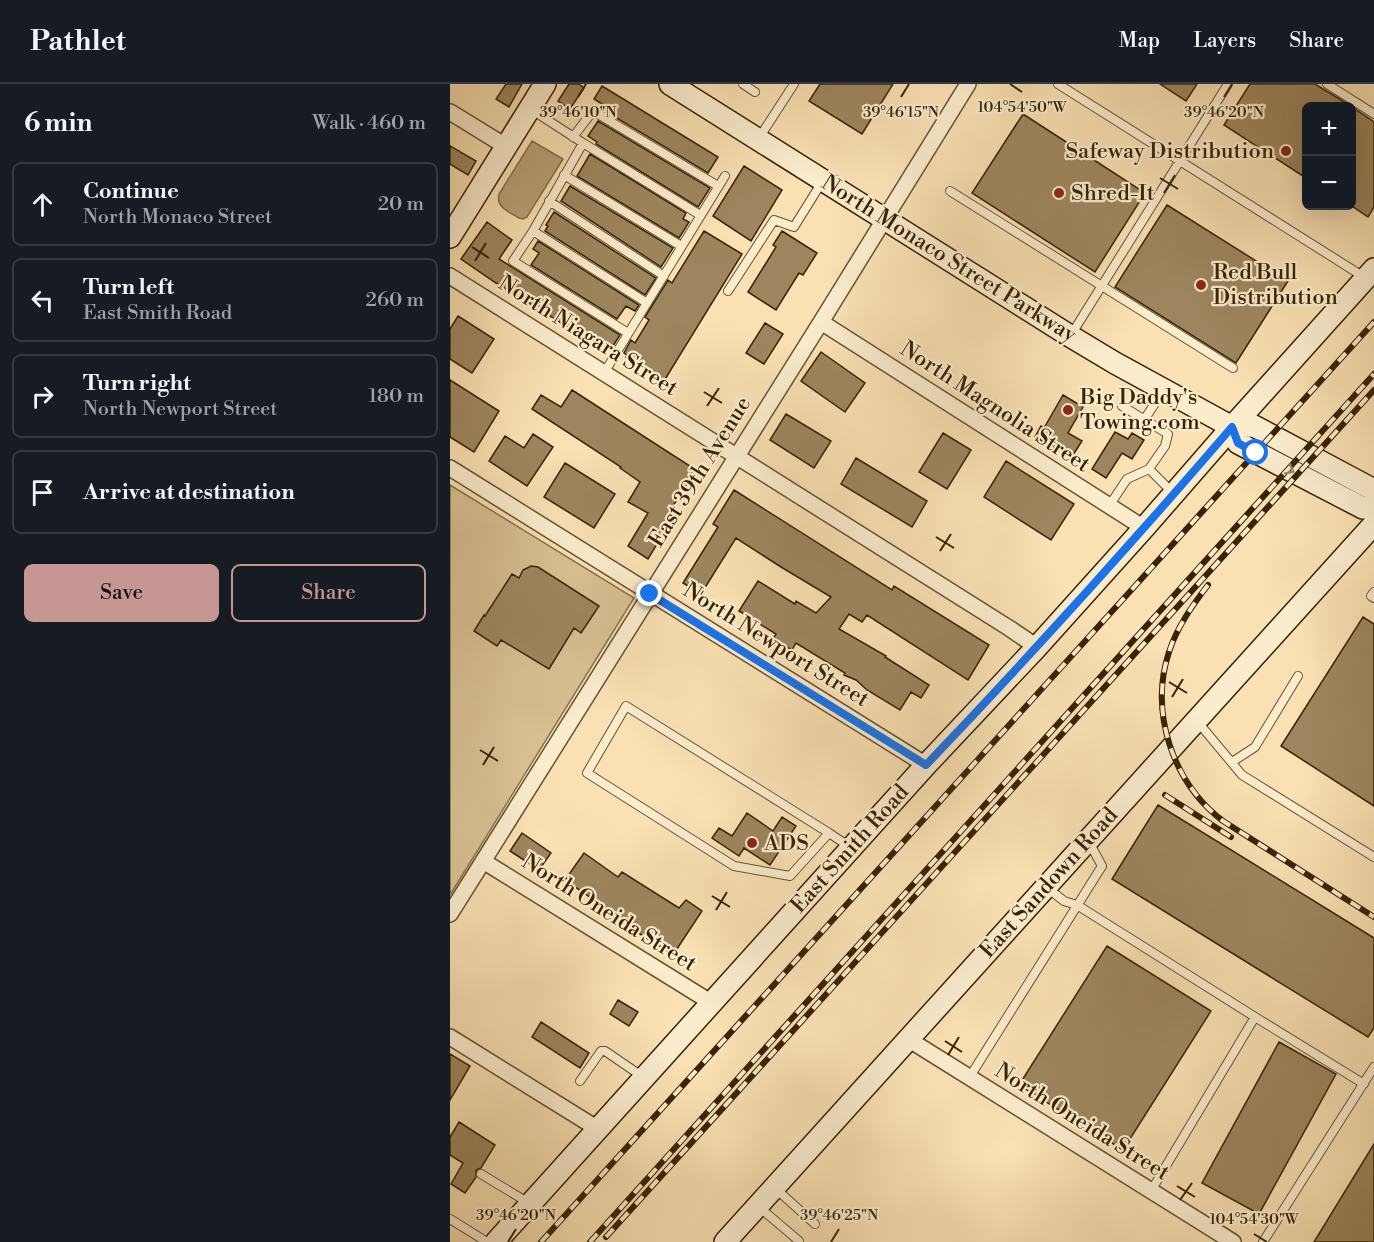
<!DOCTYPE html>
<meta charset="utf-8">
<style>
body{margin:0;font-family:"Libre Bodoni",serif;background:#20242c;color:#f1f3f6}
.controls{position:absolute;right:18px;top:18px;display:grid;overflow:hidden;border-radius:9px;box-shadow:0 6px 24px #0002}
.controls button{width:54px;height:54px;display:grid;place-items:center;padding:0;border:0;border-bottom:2px solid #363941;background:#171b24;color:#f1f3f6;font:30px sans-serif}
.stop{position:absolute;width:18px;height:18px;margin:-14px;border:4px solid #1a73e8;border-radius:50%;background:#fff}
.stop.end{background:#1a73e8;border-color:#fff;box-shadow:0 2px 6px #0008}
.list{margin:0;padding:0;list-style:none}
h2{display:flex;justify-content:space-between;align-items:center;height:78px;margin:0;padding:0 24px;font-size:26px}
h2 small{font-size:20px;font-weight:400;color:#9ea1a6}
.list li{display:grid;grid-template-columns:39px 1fr auto;gap:18px;align-items:center;box-sizing:border-box;height:84px;margin:0 12px 12px;padding:0 12px;border:2px solid #363941;border-radius:9px}
.list b{display:block;font-size:22px;white-space:nowrap}
.list p{margin:0;font-size:20px;white-space:nowrap;color:#9ea1a6}
.list em{font-size:20px;font-style:normal;color:#9ea1a6}
.actions{display:flex;gap:12px;padding:18px 24px}
.actions a{flex:1;padding:14px 0;border:2px solid #c59692;border-radius:9px;text-align:center;font-size:21px;color:#c59692}
.actions .main{background:#c59692;color:#111}
.icon{flex:none;width:33px;height:33px;fill:none;stroke:currentColor;stroke-width:2;stroke-linecap:round;stroke-linejoin:round}
.map{position:relative;flex:none;width:924px;height:1158px;overflow:hidden}
header{display:flex;align-items:center;gap:36px;box-sizing:border-box;height:84px;padding:0 30px;background:#171b24;border-bottom:2px solid #363941}
header strong{font-size:28px}
nav{display:flex;gap:33px;margin-inline-start:auto;font-size:21px}
main{display:flex}
aside{flex:1;background:#171b24}
.map>svg:first-child{display:block}
.green{fill:#d8c195;stroke:#88724c;stroke-width:1.5}
.water{fill:#b8a078;stroke:#856e4a;stroke-width:1.5}
.building{fill:#9d865f;stroke:#392304;stroke-width:1.5}
.lines{fill:none;stroke-linecap:round;stroke-linejoin:round}
.lane-casing{stroke:#695230;stroke-width:10}
.street-casing{stroke:#695230;stroke-width:18}
.secondary-casing{stroke:#392304;stroke-width:24}
.lane{stroke:#fbecce;stroke-width:8}
.street{stroke:#fbecce;stroke-width:15}
.secondary{stroke:#fbecce;stroke-width:21}
.rail-casing{stroke:#392304;stroke-width:6}
.rail{stroke:#fbecce;stroke-width:4;stroke-dasharray:11;stroke-linecap:butt}
.oneway{stroke:#9a8869}
.route{stroke:#1a73e8;stroke-width:8}
.ticks{fill:none;stroke:#392304;stroke-width:2}
.poi-dot{fill:#8f2418;stroke:#fbecce;stroke-width:2}
.labels{text-anchor:middle;dominant-baseline:central;stroke-width:4.5;stroke-linejoin:round;paint-order:stroke}
.poi-label{font-size:22px;fill:#392304;stroke:#fbecce;text-anchor:start}
.street-label{font-size:22px;fill:#392304;stroke:#fbecce}
.ticks-label{font-size:15px;text-anchor:middle;fill:#392304;stroke:#fbecce;stroke-width:4.5;stroke-linejoin:round;paint-order:stroke}
</style>
<header>
<strong>Pathlet</strong>
<nav><a>Map</a><a>Layers</a><a>Share</a></nav>
</header>
<main>
<aside>
<h2>6 min<small>Walk · 460 m</small></h2>
<ul class="list">
<li><svg class="icon" aria-label="ahead" viewBox="0 0 24 24"><path d="M12 20V5M6 11l6-6 6 6"/></svg><div><b>Continue</b><p>North Monaco Street</p></div><em>20 m</em></li>
<li><svg class="icon" aria-label="left" viewBox="0 0 24 24"><path d="M17 20v-9H6M10 6l-5 5 5 5"/></svg><div><b>Turn left</b><p>East Smith Road</p></div><em>260 m</em></li>
<li><svg class="icon" aria-label="right" viewBox="0 0 24 24"><path d="M7 20v-9h11M14 6l5 5-5 5"/></svg><div><b>Turn right</b><p>North Newport Street</p></div><em>180 m</em></li>
<li><svg class="icon" aria-label="arrive" viewBox="0 0 24 24"><path d="M6 21V4h12l-3 4 3 4H6"/></svg><div><b>Arrive at destination</b></div></li>
</ul>
<div class="actions"><a class="main">Save</a><a>Share</a></div>
</aside>
<div class="map">
<svg width="924" height="1158" viewBox="0 0 924 1158">
<rect width="100%" height="100%" fill="#f9e1b3"/>
<filter id="stains"><feTurbulence type="fractalNoise" baseFrequency=".00333" numOctaves="4"/><feColorMatrix values="0 0 0 0 .2 0 0 0 0 .09 0 0 0 0 .02 0 0 0 .5 -.17"/></filter>
<radialGradient id="worn" r=".72"><stop offset=".6" stop-color="#630" stop-opacity="0"/><stop offset="1" stop-color="#630" stop-opacity=".3"/></radialGradient>
<path class="green" d="M0,401L184,514L0,811Z"/>
<path class="water" d="M82,57L113,75L77,133L73,135L69,134C58,127 46,124 49,110Z"/>
<path class="building" d="M56,0H72L59,23L46,15Z
M119,0H129L134,4L120,25L108,17Z
M370,0H443L412,50L359,17Z
M710,0H747L736,17Z
M800,0H865L901,22H856V94L774,41Z
M152,2L268,73L258,89L155,27L157,23L144,15Z
M902,23L924,38V123L918,133L902,122Z
M573,30L695,109L645,188L522,109Z
M148,37L260,104L248,123L146,60L147,58L138,52Z
M0,62L26,77L18,91L0,80Z
M140,70L236,129L233,135L239,138L229,154L127,92Z
M294,82L332,106L301,157L263,132Z
M120,102L223,164L211,183L111,117Z
M717,121L838,197L786,279L665,203Z
M104,128L206,194L195,211L95,147L98,142L96,141Z
M37,138L62,156L49,175L170,251L163,262L156,258L152,264L46,199L11,175Z
M254,147L292,170L214,297L176,273L177,271L174,269L181,256L185,259L199,236L195,233L218,196L222,199Z
M332,147L367,169L353,191L349,189L326,226L298,208L326,163L323,161Z
M88,157L189,221L185,227L176,222L167,235L81,181L89,169L83,165Z
M8,232L44,255L22,289L0,275V245Z
M315,239L333,250L314,280L296,269Z
M371,268L415,299L395,328L351,297Z
M0,296L49,327L24,368L0,353Z
M122,306L246,386L216,433L221,437L198,475L178,462L198,429L178,418L190,398L170,384L171,383L82,325L91,311L111,323Z
M613,311L633,323L618,349L632,357L623,371L606,360L604,364L585,353L591,342L594,344Z
M336,330L381,357L364,384L320,356Z
M665,348L678,355L682,349L694,356L682,375L672,369L656,394L642,385Z
M493,349L521,366L497,405L469,388Z
M83,350L103,363L77,402L39,377L55,352L74,364Z
M406,374L477,417L462,443L391,400Z
M556,377L624,420L601,456L534,413Z
M115,379L165,410L144,444L94,413Z
M284,406L442,506L444,502L539,561L518,596L417,531L412,538L399,530L389,545L436,572L435,573L479,601L471,614L461,608L450,626L417,606L406,596L394,591L395,589L346,559L342,566L323,555L326,550L289,527L308,497L345,520L346,517L366,529L381,513L331,483L286,454L251,510L233,499L268,443L263,440Z
M81,482L88,483L149,522L131,549L124,544L99,585L51,556L47,562L24,547L34,531L35,532L62,490L69,494L73,486Z
M913,533L924,540V722L831,662Z
M708,721L924,854V944L918,953L662,795Z
M297,729L323,747L332,733L346,742L320,781L294,764L289,772L262,754L269,744L282,752Z
M72,749L101,769L89,786L60,767Z
M134,769L168,793L172,788L229,824L236,816L252,827L223,871L149,824L151,821L115,796Z
M657,862L761,927L673,1066L569,1001Z
M168,916L188,928L179,942L160,930Z
M91,938L139,969L130,984L82,953Z
M829,958L886,990L809,1130L752,1099Z
M0,970L20,982L0,1016Z
M9,1038L45,1061L31,1084L26,1086V1093L15,1109L1,1100L13,1079L0,1071V1053Z
M924,1060V1158H864Z"/>
<g class="lines">
<defs>
<path id="lane" d="M293,0L305,8
M608,0L914,193
M877,0L924,30
M82,26L133,59L83,147L63,177L178,249
M123,53L143,27L268,102
M309,54L344,0
M133,59L250,131
M114,91L231,162
M500,107L783,284
M99,117L214,192
M83,147L197,219
M278,207L324,136L344,143L372,98
M621,251L778,0
M154,289L275,92
M694,336L713,307
M699,385L723,409
M659,422L677,395L699,385L715,362L718,350L672,322
M924,508L921,512L924,514
M747,637L792,691L924,773
M782,678L805,663L848,592
M379,749L340,792L284,782L137,689L176,622L379,749L400,763
M596,803L614,817L627,821L805,933L914,1000
M519,994L652,782L639,758
M130,997L151,967H155L193,993
M31,1090L79,1119
M326,1105L365,1140
M701,1107L805,933
M309,1123L349,1157
M0,1135L37,1158
M813,1158L924,983"/>
<path id="street" d="M0,28L57,63
M0,192L559,544L587,563
M371,238L694,444
M0,384L476,681
M33,777L262,919
M0,830L371,238L518,0
M0,953L148,1045
M458,955L783,1158"/>
<path id="secondary" d="M220,0L620,252L665,279L782,343
M0,153L95,0
M782,343L788,359L913,424H924
M782,343L804,342L924,406
M46,1158L476,681L587,563L694,444L782,343L924,185
M275,1158L924,440"/>
</defs>
<use href="#lane" class="lane-casing"/>
<use href="#street" class="street-casing"/>
<use href="#secondary" class="secondary-casing"/>
<use href="#lane" class="lane"/>
<use href="#street" class="street"/>
<use href="#secondary" class="secondary"/>
<defs>
<path id="rail" d="M758,501C742,522 727,543 719,568C699,629 723,699 773,737L924,833
M715,711L781,753
M156,1153L924,306
M91,1158L924,238
M140,1158L924,290"/>
</defs>
<use href="#rail" class="rail-casing"/>
<use href="#rail" class="rail"/>
</g>
<defs><path id="oneway-chevron" d="M-2-3.5L2.5 0L-2 3.5" fill="none" stroke-width="1.6" stroke-linecap="round" stroke-linejoin="round" transform="scale(1.5)"/></defs>
<use class="oneway" href="#oneway-chevron" transform="translate(840 386) rotate(27)"/>
<g class="lines">
<path class="route" d="M200,510L476,681C581,571 683,458 782,343L788,359L806,369"/>
</g>
<path class="ticks" d="M560,0L572,8M128,13L136,0M451,13L459,0M774,13L782,0M710,94L728,105M714,109L725,91M22,163L39,174M25,177L36,159M254,308L272,319M257,322L269,304M486,453L504,464M490,467L501,450M719,598L737,609M722,613L733,595M30,666L48,677M33,681L44,663M262,812L280,823M266,826L277,808M495,957L512,968M498,971L509,953M727,1102L745,1113M730,1116L742,1099M804,1150L817,1158M58,1158L66,1145M381,1158L389,1145"/>
<g class="poi-dot">
<circle cx="836" cy="67" r="6"/>
<circle cx="609" cy="109" r="6"/>
<circle cx="751" cy="201" r="6"/>
<circle cx="618" cy="326" r="6"/>
<circle cx="302" cy="759" r="6"/>
</g>
<g class="labels">
<g class="poi-label">
<text x="824" y="67" text-anchor="end">Safeway Distribution</text>
<text x="621" y="109">Shred-It</text>
<text x="763" y="188">Red Bull<tspan x="763" dy="25">Distribution</tspan></text>
<text x="630" y="313">Big Daddy's<tspan x="630" dy="25">Towing.com</tspan></text>
<text x="314" y="759">ADS</text>
</g>
<g class="street-label">
<text transform="translate(499 175) rotate(32)">North Monaco Street Parkway</text>
<text transform="translate(138 252) rotate(32)">North Niagara Street</text>
<text transform="translate(545 323) rotate(33)">North Magnolia Street</text>
<text transform="translate(250 388) rotate(-58)">East 39th Avenue</text>
<text transform="translate(326 561) rotate(32)">North Newport Street</text>
<text transform="translate(400 765) rotate(-48)">East Smith Road</text>
<text transform="translate(599 799) rotate(-48)">East Sandown Road</text>
<text transform="translate(159 829) rotate(32)">North Oneida Street</text>
<text transform="translate(632 1038) rotate(32)">North Oneida Street</text>
</g>
</g>
<g class="ticks-label">
<text x="572" y="28">104°54'50"W</text>
<text x="128" y="33">39°46'10"N</text>
<text x="451" y="33">39°46'15"N</text>
<text x="774" y="33">39°46'20"N</text>
<text x="66" y="1136">39°46'20"N</text>
<text x="389" y="1136">39°46'25"N</text>
<text x="804" y="1140">104°54'30"W</text>
</g>
<rect width="100%" height="100%" filter="url(#stains)"/>
<rect width="100%" height="100%" fill="url(#worn)"/>
</svg>
<div class="controls">
<button>+</button>
<button>−</button>
</div>
<div class="stop" style="left:806px;top:369px"></div>
<div class="stop end" style="left:200px;top:510px"></div>
</div>
</main>
